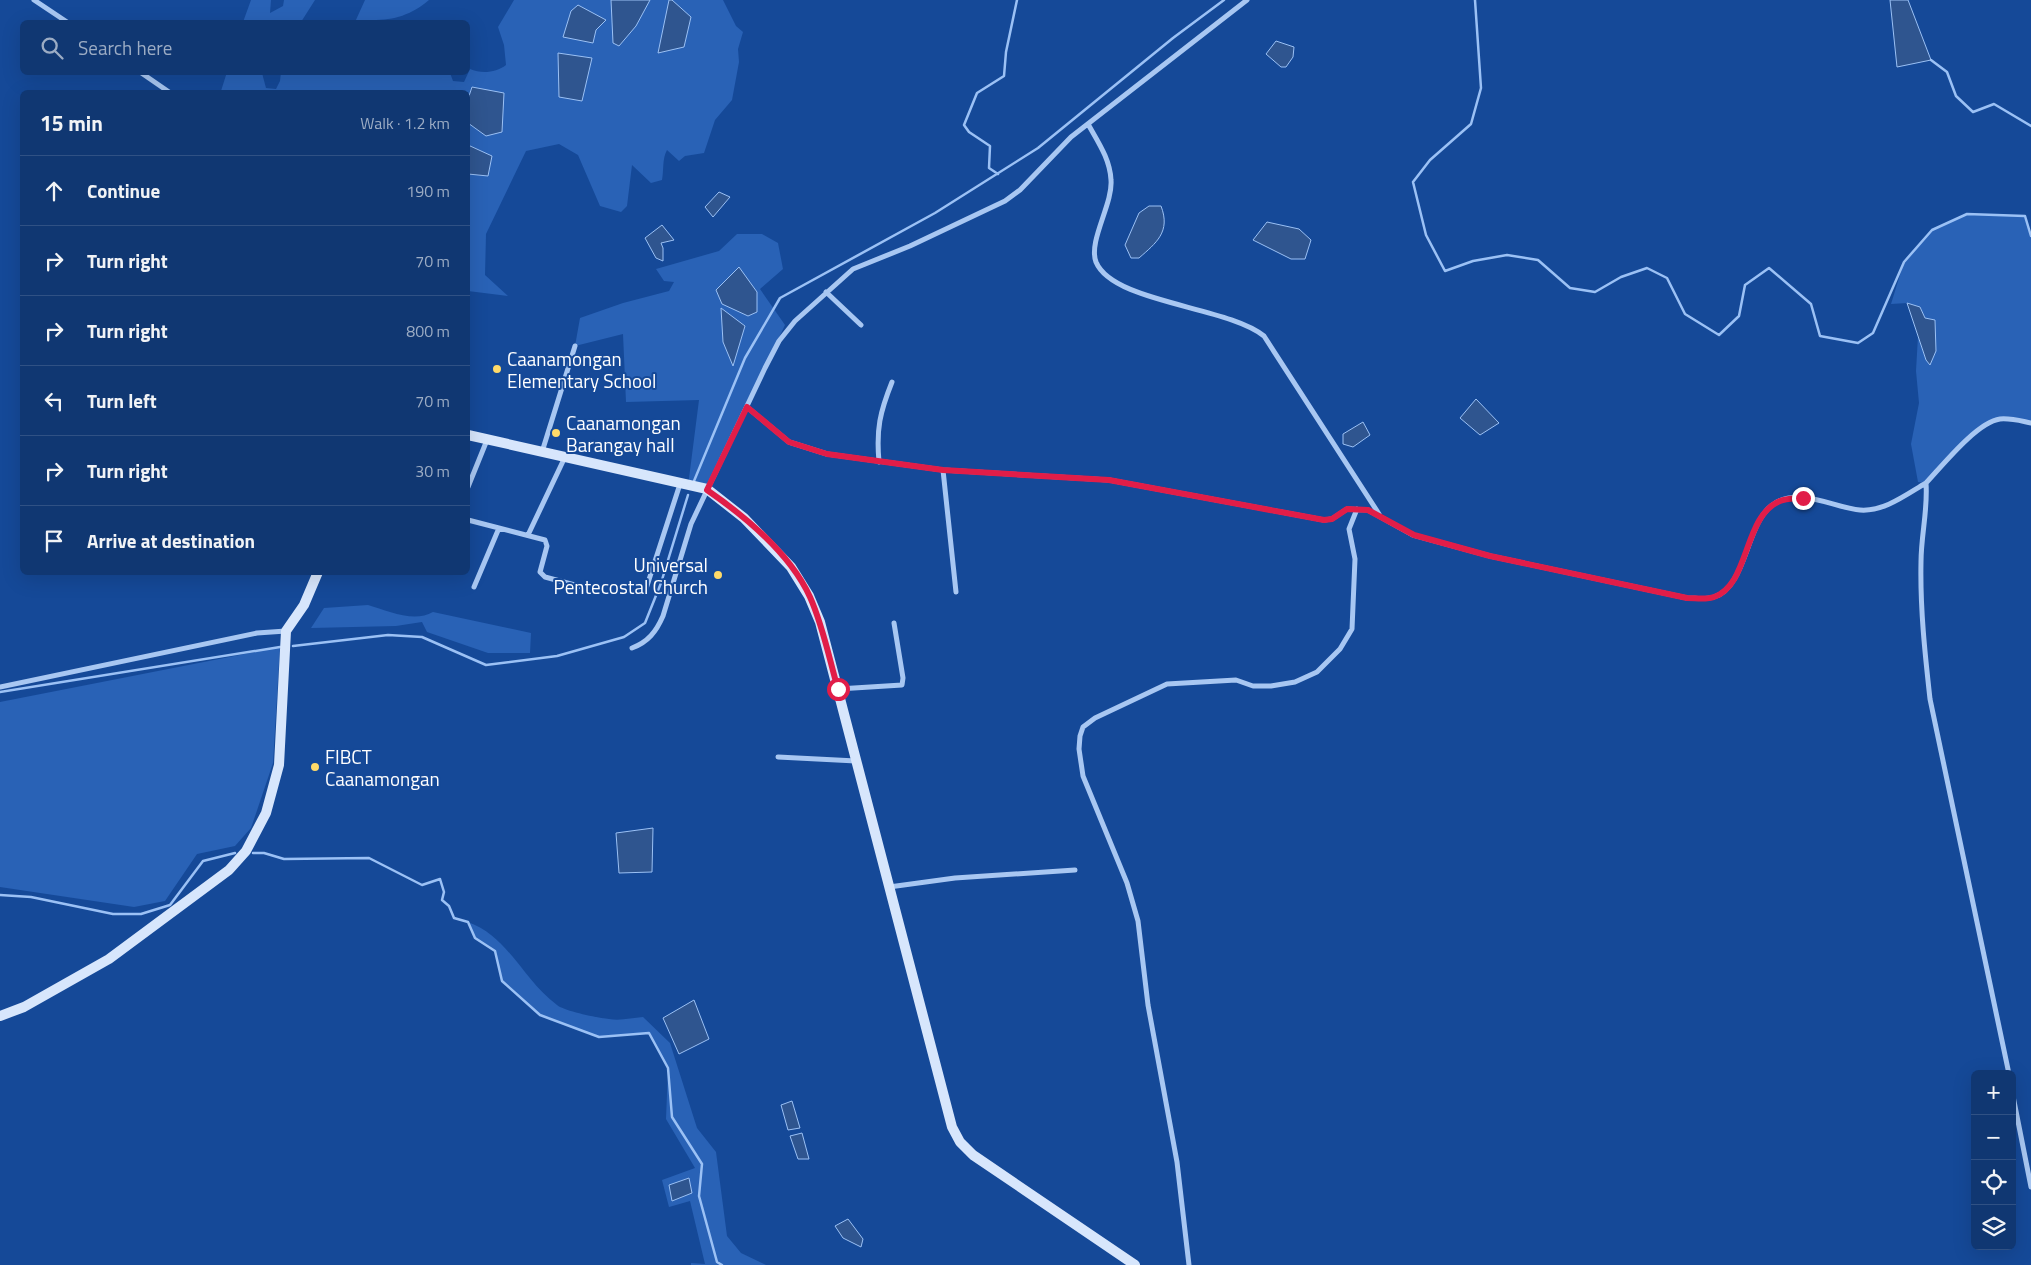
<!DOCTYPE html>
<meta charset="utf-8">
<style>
body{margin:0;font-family:"Titillium Web",sans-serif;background:#1e427a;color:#f1f3f6}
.controls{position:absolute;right:15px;bottom:15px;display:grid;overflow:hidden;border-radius:8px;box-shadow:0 5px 20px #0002}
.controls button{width:45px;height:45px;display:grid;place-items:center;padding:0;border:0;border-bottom:1px solid #305184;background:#103772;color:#f1f3f6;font:25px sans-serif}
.stop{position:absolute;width:15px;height:15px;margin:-11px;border:4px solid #e11d48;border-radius:50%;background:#fff}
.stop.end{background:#e11d48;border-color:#fff;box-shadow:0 1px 5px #0008}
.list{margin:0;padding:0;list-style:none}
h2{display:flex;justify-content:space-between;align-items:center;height:65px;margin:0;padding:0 20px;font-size:21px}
h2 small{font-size:16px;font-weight:400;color:#9cacc4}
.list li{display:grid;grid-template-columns:32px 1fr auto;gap:15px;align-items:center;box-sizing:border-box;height:70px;padding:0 20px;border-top:1px solid #305184}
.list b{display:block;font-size:19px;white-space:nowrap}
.list em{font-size:16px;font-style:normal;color:#9cacc4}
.icon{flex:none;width:28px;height:28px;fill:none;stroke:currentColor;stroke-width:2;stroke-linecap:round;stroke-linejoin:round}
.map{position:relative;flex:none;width:2031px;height:1265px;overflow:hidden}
.search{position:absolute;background:#103772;box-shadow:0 5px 20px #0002;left:20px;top:20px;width:450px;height:55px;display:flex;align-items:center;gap:12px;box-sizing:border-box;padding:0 18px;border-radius:8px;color:#9cacc4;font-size:19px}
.panel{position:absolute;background:#103772;box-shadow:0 5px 20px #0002;left:20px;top:90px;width:450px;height:485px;border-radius:8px}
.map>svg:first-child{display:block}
.green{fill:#2962b6}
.water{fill:#2f558f;stroke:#9bc1f5}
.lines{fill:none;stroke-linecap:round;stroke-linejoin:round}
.stream{stroke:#9bc1f5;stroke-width:2.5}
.street{stroke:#a8c7f2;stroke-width:5}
.secondary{stroke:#d7e6fc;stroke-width:10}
.route{stroke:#e11d48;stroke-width:6}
.poi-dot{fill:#ffda69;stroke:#154998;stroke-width:2}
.labels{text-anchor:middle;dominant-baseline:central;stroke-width:4;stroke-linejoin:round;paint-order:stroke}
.poi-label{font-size:19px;fill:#fff;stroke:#154998;text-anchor:start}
</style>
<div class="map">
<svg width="2031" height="1265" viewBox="0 0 2031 1265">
<rect width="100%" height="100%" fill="#154998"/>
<path class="green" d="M251,0H271L270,13L283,6L284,0H315L301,22H243Z
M365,0H429C411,15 395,20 372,20L371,22H355Z
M514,0H723L736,26L743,32L738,49L739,62L732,100L715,120L704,153L685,156L679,161L667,150C662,159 664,170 662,180L651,183L632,165L627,206L621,212L600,206L578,155L559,144L526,151L486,234L485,275L508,296L468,291V92H226L221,91L227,72L262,73L266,88L276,89L280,81L281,72L450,73L453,81L464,82L470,69C481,74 496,73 506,65L504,45L498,27Z
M1967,214L2025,216L2031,236V423L1998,419L1983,426L1926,483L1918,482L1911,444L1919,403L1916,371L1918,336L1926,360L1930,364L1925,318L1920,307L1907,303L1891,304L1904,262L1932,230Z
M737,234H762L778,243L783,269L760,289L785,325L707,489L688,486L699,400L626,402L623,334L575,346L580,318L623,303L669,291L674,282L664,281L656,269L719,251Z
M368,605C388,611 414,623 433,612L531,633L530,653H488L427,632L422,622L396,626L311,628L324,608Z
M280,647L273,763L251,828L235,846L197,854L165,901L134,907L0,887V702Z
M468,922C509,937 523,980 557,1005C564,1011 598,1018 609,1019C620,1021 632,1018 643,1017L670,1043L697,1128L716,1152L727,1236L741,1253L766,1265H691V1263L705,1264L690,1201L669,1207L662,1180L695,1168L666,1119L668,1068L649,1033L599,1037L540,1015L502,981L495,951L475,938Z"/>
<path class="water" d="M611,0H650L636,26L619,46L613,43Z
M669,0H672L691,17L684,47L658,53Z
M1890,0H1908L1931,60L1897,67Z
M578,5L606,20L596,30L593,43L563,37L571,11Z
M1276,41L1294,47L1293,57L1286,67H1281L1266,54Z
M558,53L592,58L582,101L559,97Z
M472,87L504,93L502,132L486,136L468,123V99Z
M468,145L492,156L488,176L468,174Z
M719,192L730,197L713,217L705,207Z
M1149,206H1161C1171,232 1156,243 1139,258H1131L1125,245L1139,213Z
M1267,222L1299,229L1311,240L1305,259H1291L1253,240Z
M662,225L674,240L661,243L663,248V261L656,258L645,238Z
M739,267L757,292V312L748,316L722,304L716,290Z
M1907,303L1920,307L1925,318L1935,320L1936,351L1930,365L1926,360Z
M721,308L745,326L733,366L723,342Z
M1476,399L1499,423L1480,435L1460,418Z
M1363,422L1370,435L1353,447L1343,444V434Z
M653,828L652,872L619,873L616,833Z
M694,1000L709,1039L679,1054L663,1018Z
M792,1101L800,1128L788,1130L781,1105Z
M802,1133L809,1159H798L790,1136Z
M689,1178L692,1193L672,1201L669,1185Z
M848,1219L863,1239L861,1247L843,1238L835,1226Z"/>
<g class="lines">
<path class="stream" d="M1475,0L1481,88L1471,124L1430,160L1413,182L1426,235L1445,271L1473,261L1507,255L1538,260L1570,288L1595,292L1621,277L1647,268L1667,278L1685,314L1719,335L1739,316L1745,285L1769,268L1811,304L1820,336L1858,343L1873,333L1904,262L1932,230L1967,214L2025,216L2031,236
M1931,60L1947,72L1956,96L1973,112L1994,104L2031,126
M998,174L989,168L990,146L969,132L964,125L977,93L1004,76L1006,52L1017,0
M694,481L745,358L780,298L935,213L1038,148L1173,38L1224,0
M293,646L388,635L422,637L486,665L557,656L624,637L645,623L661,583L688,495
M0,692L280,647
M253,853H264L284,859L369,858L422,885L440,879L444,892L442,900L449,906L454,918L468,922L475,938L495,951L502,981L540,1015L599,1037L649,1033L668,1068L672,1117L702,1164L699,1196L717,1262L722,1265
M0,895L31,897L113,914H141L170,905L203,861L235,853"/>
<path class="street" d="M34,0L67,22
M140,72L169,92
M1088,124C1098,142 1110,159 1111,180C1113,204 1088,241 1096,262C1113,303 1227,306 1264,336L1379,514
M826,292L861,325
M747,407L789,442L827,454L943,470L1109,480L1324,520L1332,519L1347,509L1368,510L1413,535L1490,556L1687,598C1696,598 1705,600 1714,597C1746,587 1746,526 1771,506C1796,485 1834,508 1860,510C1884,512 1907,494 1926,483
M542,452L575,346
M879,462C876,429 880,412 892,382
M943,470L956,592
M468,487L487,440
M468,520L545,540L547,546L540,572L545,577L586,588
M528,535L565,457
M474,587L499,528
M645,592L680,484
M632,648C648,642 656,632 663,616L691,524L765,368L779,341L795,321L853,269L910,246L1005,201L1020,190L1071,137L1247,0
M0,687L257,633L286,631
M838,689L902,685L903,678L894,623
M778,757L856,761
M889,887L955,878L1075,870
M2009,1074L1930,699C1925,654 1920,608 1921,562C1921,535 1928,510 1926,483C1942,466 1977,422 2000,419C2011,418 2021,421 2031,423
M2012,1091L2031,1187
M1189,1265L1177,1162L1148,1005L1138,921L1127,883L1083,776L1079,749L1080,736L1083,727L1095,718L1167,684L1236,680L1253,686H1271L1295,682L1317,672L1340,649L1352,629L1355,559L1349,529L1357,509"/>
<path class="secondary" d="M468,435L707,489L744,518L791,567L809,596L820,622L952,1127L960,1142L973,1155L1135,1265
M0,1016L24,1007L109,959L229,870L246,851L266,813L279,765L286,631L304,605L318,572"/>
</g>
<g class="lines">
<path class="route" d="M838,689C829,658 823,626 810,597C790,553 746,517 707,490L747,407L789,442L827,454L943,470L1109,480L1324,520L1332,519L1347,509L1368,510L1414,535L1490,556L1687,598C1696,598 1706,600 1714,597C1750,585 1743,516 1780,501C1787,498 1796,499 1803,498"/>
</g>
<g class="poi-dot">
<circle cx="497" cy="369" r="5"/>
<circle cx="556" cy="433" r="5"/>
<circle cx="718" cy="575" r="5"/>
<circle cx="315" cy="767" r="5"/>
</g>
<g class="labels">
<g class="poi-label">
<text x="507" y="358">Caanamongan<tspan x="507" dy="22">Elementary School</tspan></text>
<text x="566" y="422">Caanamongan<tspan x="566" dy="22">Barangay hall</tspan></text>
<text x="708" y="564" text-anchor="end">Universal<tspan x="708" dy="22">Pentecostal Church</tspan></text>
<text x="325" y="756">FIBCT<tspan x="325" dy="22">Caanamongan</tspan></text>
</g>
</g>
</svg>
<div class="controls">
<button>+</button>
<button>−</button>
<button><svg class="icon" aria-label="locate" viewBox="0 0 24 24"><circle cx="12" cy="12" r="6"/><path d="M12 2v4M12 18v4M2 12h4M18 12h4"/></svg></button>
<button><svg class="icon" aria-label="layers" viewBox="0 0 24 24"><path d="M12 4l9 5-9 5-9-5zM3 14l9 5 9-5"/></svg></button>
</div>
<div class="stop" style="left:838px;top:689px"></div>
<div class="stop end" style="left:1803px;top:498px"></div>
<div class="search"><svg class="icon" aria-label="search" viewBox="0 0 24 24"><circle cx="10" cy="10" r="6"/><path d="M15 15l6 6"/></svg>Search here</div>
<section class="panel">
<h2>15 min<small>Walk · 1.2 km</small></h2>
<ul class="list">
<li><svg class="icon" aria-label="ahead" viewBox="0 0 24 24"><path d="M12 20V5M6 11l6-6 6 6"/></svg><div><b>Continue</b></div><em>190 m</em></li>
<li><svg class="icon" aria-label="right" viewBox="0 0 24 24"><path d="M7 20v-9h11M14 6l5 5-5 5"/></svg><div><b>Turn right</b></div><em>70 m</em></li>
<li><svg class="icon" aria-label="right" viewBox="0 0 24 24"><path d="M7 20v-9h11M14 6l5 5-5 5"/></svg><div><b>Turn right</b></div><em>800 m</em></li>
<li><svg class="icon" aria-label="left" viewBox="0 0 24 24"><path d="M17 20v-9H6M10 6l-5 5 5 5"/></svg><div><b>Turn left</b></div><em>70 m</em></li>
<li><svg class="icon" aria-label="right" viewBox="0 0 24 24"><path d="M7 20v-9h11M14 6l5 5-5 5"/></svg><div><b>Turn right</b></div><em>30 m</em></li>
<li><svg class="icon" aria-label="arrive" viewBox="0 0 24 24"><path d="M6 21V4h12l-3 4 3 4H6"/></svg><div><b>Arrive at destination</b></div></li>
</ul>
</section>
</div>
